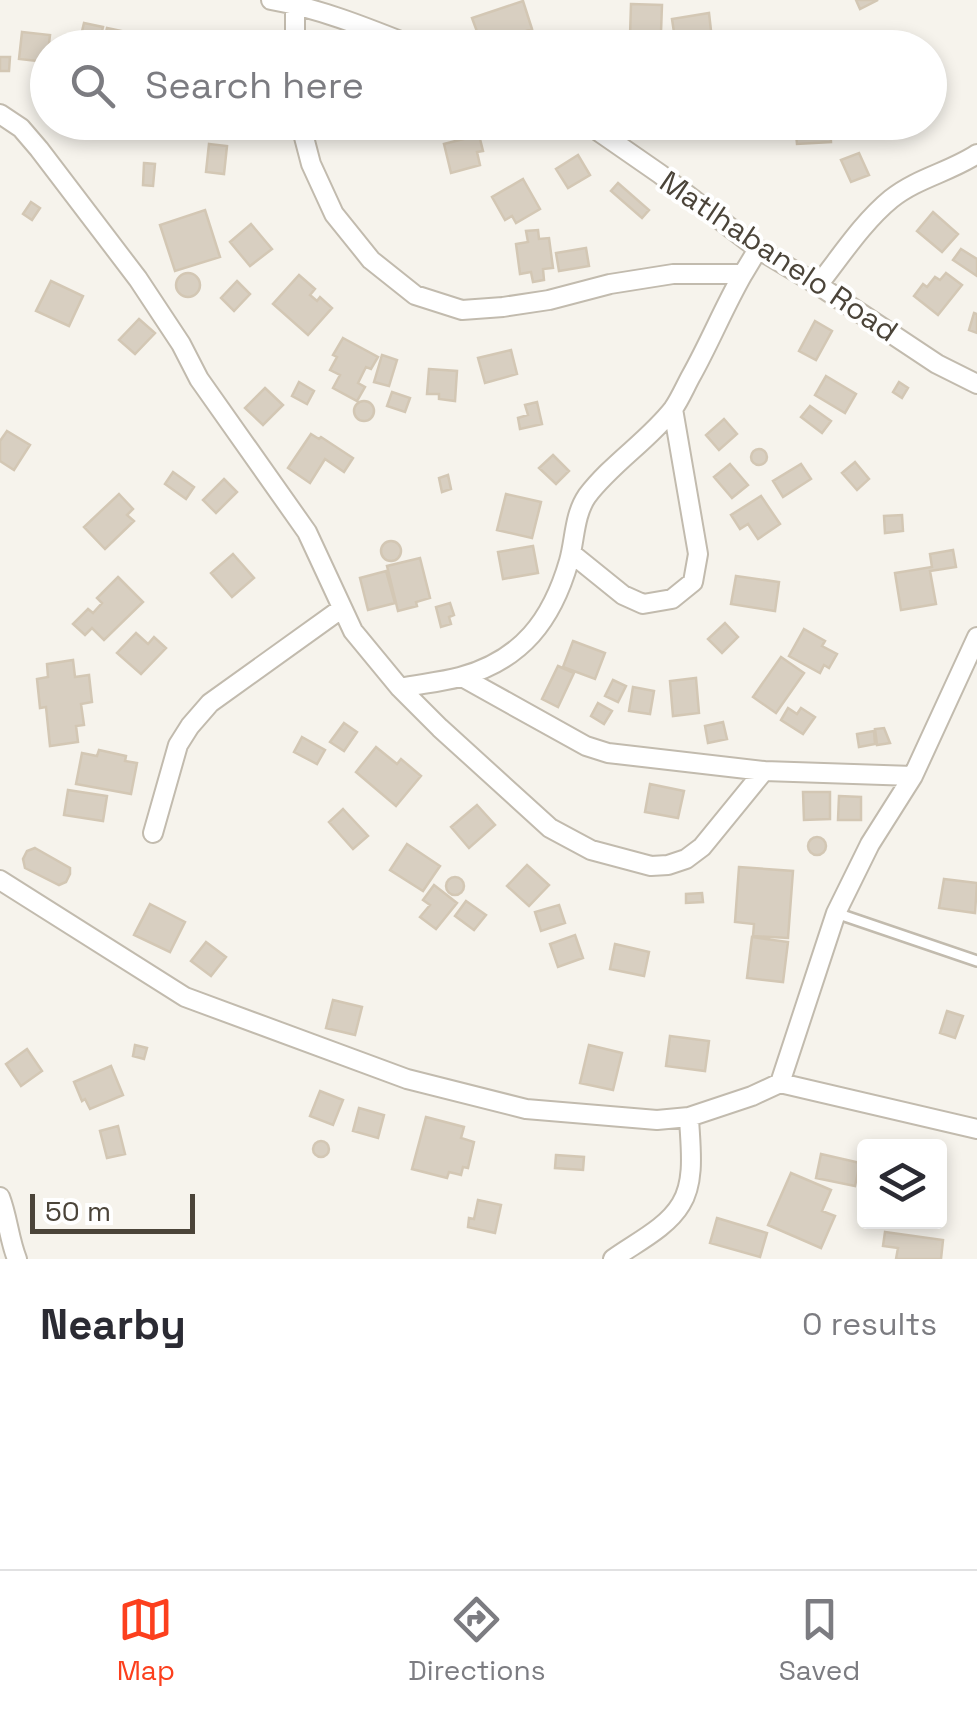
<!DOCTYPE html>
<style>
body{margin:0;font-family:"Space Grotesk",sans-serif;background:#f2f2f3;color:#2b2b33}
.controls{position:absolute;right:30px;bottom:30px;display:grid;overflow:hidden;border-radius:10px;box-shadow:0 5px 15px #0003}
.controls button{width:90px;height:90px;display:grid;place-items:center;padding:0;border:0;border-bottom:2px solid #e1e1e2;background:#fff;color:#2b2b33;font:50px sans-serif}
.scale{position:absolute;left:30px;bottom:25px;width:165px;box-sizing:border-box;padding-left:10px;border:5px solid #4b4439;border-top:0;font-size:28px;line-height:35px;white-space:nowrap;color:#4b4439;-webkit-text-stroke:8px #fff;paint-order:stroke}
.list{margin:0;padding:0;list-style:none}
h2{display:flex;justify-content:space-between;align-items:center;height:130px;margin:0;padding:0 40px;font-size:42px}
h2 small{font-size:32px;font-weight:400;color:#7c7c81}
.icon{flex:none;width:55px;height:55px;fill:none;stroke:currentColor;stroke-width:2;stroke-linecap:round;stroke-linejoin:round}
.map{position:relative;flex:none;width:977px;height:1259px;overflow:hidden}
.search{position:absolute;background:#fff;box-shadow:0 5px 15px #0003;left:30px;right:30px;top:30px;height:110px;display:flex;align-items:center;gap:25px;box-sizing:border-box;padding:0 35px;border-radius:55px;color:#7c7c81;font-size:38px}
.sheet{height:310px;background:#fff}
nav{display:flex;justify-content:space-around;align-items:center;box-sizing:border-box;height:140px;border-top:2px solid #e1e1e2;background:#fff;font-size:28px;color:#7c7c81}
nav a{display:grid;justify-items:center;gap:5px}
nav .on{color:#fc3f1d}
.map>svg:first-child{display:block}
.building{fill:#d8cfc1;stroke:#d3c7b4;stroke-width:2.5}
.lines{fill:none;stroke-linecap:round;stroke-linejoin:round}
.service-casing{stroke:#c2bbae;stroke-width:14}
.minor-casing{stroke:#c2bbae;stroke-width:22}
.service{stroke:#fff;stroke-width:9}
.minor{stroke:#fff;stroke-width:18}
.labels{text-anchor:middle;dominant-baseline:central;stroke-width:8;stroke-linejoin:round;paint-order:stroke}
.street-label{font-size:30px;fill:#4b4439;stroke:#fff}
</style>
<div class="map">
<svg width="977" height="1259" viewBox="0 0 977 1259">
<rect width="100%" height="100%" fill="#f6f3ec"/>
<path class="building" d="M856,0H878L860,9Z
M523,1L532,29L493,42L490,33L479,37L472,18Z
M631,4L662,5L661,32H647V37L630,36Z
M709,13L713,48H685L683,38L675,39L672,19Z
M84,23L103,27L98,48H78Z
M107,28L126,32L123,48H102Z
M22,32L50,35L47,62L19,59Z
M544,35L561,37L559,48H543Z
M568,35H595V48H568Z
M0,57H10L9,71H0Z
M210,122H234L228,134Z
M787,122H830L831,142L797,144L796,134L788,135Z
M479,135L483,151L477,152L480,165L451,173L444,144Z
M209,144L227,146L224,174L206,172Z
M859,153L869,175L851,182L841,160Z
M578,155L590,175L568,188L556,169Z
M144,163L155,164L153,186L143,185Z
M523,179L540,209L516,223L512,216L505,220L492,197Z
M618,183L649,210L642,218L611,191Z
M31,202L40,208L32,220L23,214Z
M205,210L220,257L175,271L160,225Z
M933,212L958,234L942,252L917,231Z
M251,224L272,249L250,266L230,242Z
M538,230L539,239L549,238L553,268L543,269L544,280L533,282L531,272L520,274L516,244L528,242L526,231Z
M586,248L589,266L559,271L556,253Z
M961,249L977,259V276L953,260Z
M176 285a12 12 0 1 1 24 0a12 12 0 1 1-24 0Z
M946,273L962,285L938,315L914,296L923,284L927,287L935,277L940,280Z
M299,275L315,289L310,295L317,301L320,297L332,308L308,335L273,304Z
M51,281L83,296L69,326L36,311Z
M237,281L250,294L234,311L221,298Z
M974,313L977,314V333L969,330Z
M139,319L155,333L135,354L119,340Z
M815,321L832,331L816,360L799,351Z
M343,338L378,357L371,369L366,367L358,383L365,387L357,401L333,388L340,375L330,370L337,357L333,355Z
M511,350L517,374L485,383L478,358Z
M382,355L397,360L389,386L374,382Z
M429,369L457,371L455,401L439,399V394H427Z
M826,376L856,394L845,413L815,395Z
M299,382L314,391L307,404L292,396Z
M899,382L908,388L902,398L893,392Z
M265,388L283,405L263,425L245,408Z
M392,392L410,398L405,412L387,406Z
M354 411a10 10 0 1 1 20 0a10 10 0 1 1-20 0Z
M537,402L542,424L520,429L518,418L528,415L525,405Z
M810,406L831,421L822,433L801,417Z
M724,419L737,434L719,450L706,435Z
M7,431L30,445L14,470L0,461V441Z
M311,434L319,439L321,437L353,458L344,472L325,459L310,483L288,468Z
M751 457a8 8 0 1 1 16 0a8 8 0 1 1-16 0Z
M553,455L569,471L556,484L539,468Z
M855,462L869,479L857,490L842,473Z
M730,464L748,485L732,498L714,477Z
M801,464L811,479L783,497L773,481Z
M173,472L194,487L186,499L165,484Z
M448,475L451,489L442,492L439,478Z
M224,479L237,492L216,513L203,500Z
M119,494L133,509L127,515L134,521L105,549L84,527Z
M506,494L541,502L532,538L497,530Z
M761,496L780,524L758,539L748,524L740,529L731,515Z
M902,515L903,531L885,533L884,516Z
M381 551a10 10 0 1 1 20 0a10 10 0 1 1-20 0Z
M533,546L538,573L503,579L498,552Z
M953,550L956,567L930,571L936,604L901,610L895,573L932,567L930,554Z
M233,554L254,578L232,597L211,573Z
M420,558L430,598L416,602L417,606L398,611L387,566Z
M386,571L395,603L368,610L360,578Z
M736,576L779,582L775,611L731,604Z
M118,577L143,602L104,640L92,628L85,635L73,624L88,609L93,613L102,603L97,598Z
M450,603L454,615L449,617L451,624L441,627L436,607Z
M725,623L738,637L722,653L708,639Z
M804,629L825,641L822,646L837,654L829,668L824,665L820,673L789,656Z
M136,633L148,644L154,637L166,648L141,674L117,653Z
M573,641L605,653L595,679L563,667Z
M781,657L804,673L776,713L753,697Z
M73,660L75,677L89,675L92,702L81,704L84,725L76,726L78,742L50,746L46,707L40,708L37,679L48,677L47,664Z
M558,666L574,673L558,707L542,699Z
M696,678L699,713L673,716L670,681Z
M613,680L626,686L618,702L605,696Z
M633,687L654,691L650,714L629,711Z
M598,703L612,711L604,724L591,716Z
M788,708L797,714L801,708L815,717L803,734L781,720Z
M723,722L727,739L708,743L705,726Z
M344,723L357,732L344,751L330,742Z
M884,728L890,743L877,745L875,729Z
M874,731L875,744L859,747L857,734Z
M302,737L325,750L317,764L294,752Z
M376,747L397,764L401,759L421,776L396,806L356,772Z
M99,750L126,756L125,761L137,763L131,794L76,784L82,753L97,756Z
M650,784L684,791L678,818L645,812Z
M68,790L107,796L103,821L64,815Z
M803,792H830V819L804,820Z
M839,796L861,797V820H838Z
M477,805L495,825L469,848L451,827Z
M343,809L368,836L353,849L329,822Z
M808 846a9 9 0 1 1 18 0a9 9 0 1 1-18 0Z
M407,844L440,866L423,891L390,870Z
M35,848L70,868V874L66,882L59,885L25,868L23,859L27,851Z
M527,865L549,885L529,906L507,886Z
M739,867L793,871L788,938L753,936L754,924L735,922Z
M446 886a9 9 0 1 1 18 0a9 9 0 1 1-18 0Z
M944,879L977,883L975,913L939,908Z
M434,885L457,903L436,929L420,917L430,905L423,900Z
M702,893L703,902L686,903V894Z
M466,901L486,915L474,930L455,916Z
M150,904L185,922L170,952L134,935Z
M559,905L565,923L541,931L535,912Z
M575,935L583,958L558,967L550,944Z
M752,937L788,942L783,982L747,978Z
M206,942L226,957L211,976L191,961Z
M615,944L649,952L644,976L610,969Z
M333,1000L362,1007L355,1035L326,1028Z
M947,1011L963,1016L955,1038L940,1033Z
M670,1036L709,1041L705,1071L666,1066Z
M135,1045L147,1048L144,1059L133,1056Z
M589,1045L622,1053L613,1090L580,1083Z
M27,1049L42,1071L21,1086L6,1064Z
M111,1066L123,1095L90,1109L85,1099L82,1101L74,1082Z
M320,1091L343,1100L333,1125L310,1116Z
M359,1108L384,1115L378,1138L353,1131Z
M426,1117L464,1127L461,1138L474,1142L468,1168L463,1167L461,1175L449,1172L447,1178L412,1169Z
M118,1126L125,1154L107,1158L100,1131Z
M313 1149a8 8 0 1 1 16 0a8 8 0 1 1-16 0Z
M821,1154L860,1163L855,1186L816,1178Z
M556,1155L584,1157L583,1170L555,1168Z
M791,1173L831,1190L822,1211L835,1216L821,1248L768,1225Z
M478,1200L501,1205L495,1233L468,1227L469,1218L474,1219Z
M717,1218L767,1233L760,1257L710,1243Z
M885,1232L943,1240L941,1259H896L898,1248L883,1246Z"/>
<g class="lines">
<defs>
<path id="service" d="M836,913L977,961"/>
<path id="minor" d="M271,0C322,9 370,29 418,48
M295,48V4
M0,114L21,128L39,149L138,279L181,344L199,379L307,532L353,631L400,688L440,728L550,828L591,850L651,866L668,865L686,859L702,847L764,771L913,776
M300,122L311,164L334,214L371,260L415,295L462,310L503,307L549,300L610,284L673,274H743L758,249
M585,122L660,174L758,249L818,285L937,364L977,384
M818,285C841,256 863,222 891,199C917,178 950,172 977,154
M571,553L623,595L643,604L672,599L693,582L698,554L673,409
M462,677L586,746L608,753L764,771
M400,688C420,684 441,682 460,677C522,660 552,620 569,561C575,540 574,515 587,496C612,463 648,441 673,409C680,399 685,387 691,376C710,342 724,307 743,274
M153,833L178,745L190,726L210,703L341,609
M0,880L185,997L407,1079L526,1109L657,1120L689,1117L752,1096L780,1083L977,1129
M780,1083L836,913L870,844L913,776L977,637
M0,1197C8,1218 9,1239 17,1259
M613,1259C635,1243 667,1228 681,1204C696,1180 690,1144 689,1117"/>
</defs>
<use href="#service" class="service-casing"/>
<use href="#minor" class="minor-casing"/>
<use href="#service" class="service"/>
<use href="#minor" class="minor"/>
</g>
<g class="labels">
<g class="street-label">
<text transform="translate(779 256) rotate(34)">Matlhabanelo Road</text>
</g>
</g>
</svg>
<div class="controls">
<button><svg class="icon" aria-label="layers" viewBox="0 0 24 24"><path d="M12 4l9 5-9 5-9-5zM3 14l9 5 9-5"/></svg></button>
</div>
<div class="scale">50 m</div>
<div class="search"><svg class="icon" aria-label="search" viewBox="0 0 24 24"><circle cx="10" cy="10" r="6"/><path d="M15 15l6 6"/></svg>Search here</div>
</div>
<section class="sheet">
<h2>Nearby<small>0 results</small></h2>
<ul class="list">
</ul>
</section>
<nav>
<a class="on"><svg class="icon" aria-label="map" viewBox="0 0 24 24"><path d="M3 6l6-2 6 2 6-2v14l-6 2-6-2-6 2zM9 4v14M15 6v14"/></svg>Map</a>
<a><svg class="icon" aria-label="directions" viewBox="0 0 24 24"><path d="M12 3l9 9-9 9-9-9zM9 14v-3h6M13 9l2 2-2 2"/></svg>Directions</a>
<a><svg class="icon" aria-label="saved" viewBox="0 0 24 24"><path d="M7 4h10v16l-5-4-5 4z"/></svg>Saved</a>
</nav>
